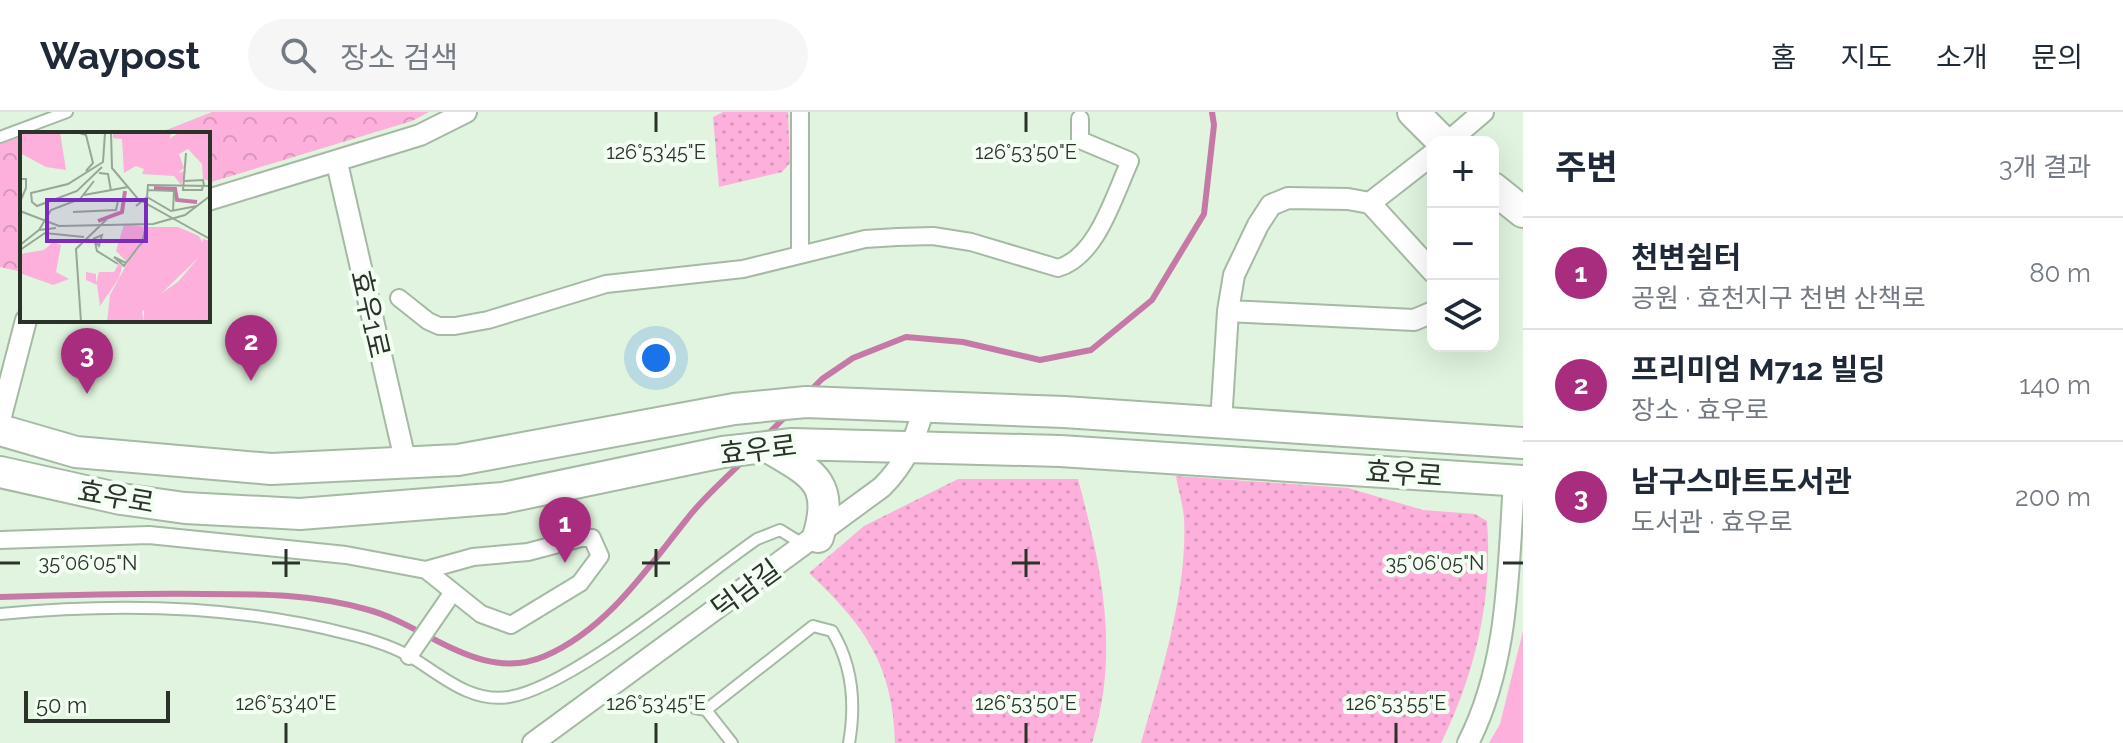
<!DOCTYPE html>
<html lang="ko">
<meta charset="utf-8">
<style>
body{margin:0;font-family:Raleway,"Noto Sans KR",sans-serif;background:#f6f6f7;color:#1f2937}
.controls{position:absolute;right:24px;top:24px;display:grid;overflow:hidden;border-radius:16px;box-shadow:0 8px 32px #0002}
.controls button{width:72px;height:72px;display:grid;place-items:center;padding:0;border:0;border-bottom:2px solid #e0e1e3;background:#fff;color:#1f2937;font:40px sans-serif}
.scale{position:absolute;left:24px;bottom:20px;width:146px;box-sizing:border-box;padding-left:8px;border:4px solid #2b322a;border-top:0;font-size:22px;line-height:28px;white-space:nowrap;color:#2b322a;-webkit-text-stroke:6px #f2fff2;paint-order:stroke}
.you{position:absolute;left:656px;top:246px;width:28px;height:28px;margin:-20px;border:6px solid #fff;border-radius:50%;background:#1a73e8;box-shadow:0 0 0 12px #1a73e833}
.badge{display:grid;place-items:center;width:52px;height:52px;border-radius:50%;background:#a92d7f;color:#fff;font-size:26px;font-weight:700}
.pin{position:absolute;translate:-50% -66px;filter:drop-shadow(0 2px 4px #0008)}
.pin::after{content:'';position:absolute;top:42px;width:28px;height:24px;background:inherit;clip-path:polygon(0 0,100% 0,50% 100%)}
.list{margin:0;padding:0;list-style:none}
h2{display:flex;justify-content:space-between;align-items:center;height:104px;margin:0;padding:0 32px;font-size:34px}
h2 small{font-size:26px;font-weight:400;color:#747a83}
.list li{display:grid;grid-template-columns:52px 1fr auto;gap:24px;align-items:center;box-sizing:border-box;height:112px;padding:0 32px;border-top:2px solid #e0e1e3}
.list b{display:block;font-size:30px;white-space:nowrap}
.list p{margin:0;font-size:26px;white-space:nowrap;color:#747a83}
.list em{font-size:26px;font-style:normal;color:#747a83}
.icon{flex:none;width:44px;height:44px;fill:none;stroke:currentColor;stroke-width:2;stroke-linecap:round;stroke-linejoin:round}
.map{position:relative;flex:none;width:1523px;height:631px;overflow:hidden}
header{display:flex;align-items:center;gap:48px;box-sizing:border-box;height:112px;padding:0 40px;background:#fff;border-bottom:2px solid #e0e1e3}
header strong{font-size:38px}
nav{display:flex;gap:44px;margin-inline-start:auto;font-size:28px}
.search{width:560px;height:72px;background:#f6f6f7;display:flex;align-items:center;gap:20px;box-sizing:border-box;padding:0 28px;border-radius:44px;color:#747a83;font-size:30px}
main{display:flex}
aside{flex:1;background:#fff}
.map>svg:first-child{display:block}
.grass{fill:#fcb0db}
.forest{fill:url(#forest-crowns)}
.park{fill:url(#park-dots)}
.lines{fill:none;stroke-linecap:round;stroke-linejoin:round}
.stream{stroke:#c679a6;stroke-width:6}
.service-casing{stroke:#a5b9a5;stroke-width:14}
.pedestrian-casing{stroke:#a5b9a5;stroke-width:20}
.minor-casing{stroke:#a5b9a5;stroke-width:24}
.secondary-casing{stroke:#a5b9a5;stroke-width:34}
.service{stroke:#fff;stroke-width:10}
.pedestrian{stroke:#fff;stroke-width:16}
.minor{stroke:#fff;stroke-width:20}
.secondary{stroke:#fff;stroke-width:30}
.ticks{fill:none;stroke:#2b322a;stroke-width:3}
.labels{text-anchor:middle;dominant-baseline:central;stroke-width:8;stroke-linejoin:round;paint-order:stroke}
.street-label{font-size:28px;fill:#2b322a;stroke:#f2fff2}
.inset-river{fill:none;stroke:#c679a6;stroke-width:4}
.inset-road{fill:none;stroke:#98a697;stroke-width:2}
.view{fill:#7b2cbf;fill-opacity:0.15;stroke:#7b2cbf;stroke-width:4}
.inset-edge{fill:none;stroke:#2b322a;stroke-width:4}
.ticks-label{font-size:20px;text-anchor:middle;fill:#2b322a;stroke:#f2fff2;stroke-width:8;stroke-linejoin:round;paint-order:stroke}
</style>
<header>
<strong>Waypost</strong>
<div class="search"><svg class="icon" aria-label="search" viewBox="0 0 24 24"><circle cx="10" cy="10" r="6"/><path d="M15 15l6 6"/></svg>장소 검색</div>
<nav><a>홈</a><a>지도</a><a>소개</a><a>문의</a></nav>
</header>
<main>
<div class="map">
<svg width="1523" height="631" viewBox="0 0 1523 631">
<defs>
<pattern id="forest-crowns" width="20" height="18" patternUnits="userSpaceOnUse" patternTransform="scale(2)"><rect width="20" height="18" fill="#fcb0db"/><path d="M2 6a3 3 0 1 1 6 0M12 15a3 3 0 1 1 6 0" fill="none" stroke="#d898bc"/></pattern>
<pattern id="park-dots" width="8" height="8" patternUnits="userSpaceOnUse" patternTransform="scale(2)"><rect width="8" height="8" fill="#fcb0db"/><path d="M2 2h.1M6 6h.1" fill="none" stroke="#d898bc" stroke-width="1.8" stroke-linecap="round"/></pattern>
</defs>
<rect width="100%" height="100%" fill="#e0f4df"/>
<path class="grass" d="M1523,519V631H1489L1500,612Z"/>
<path class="forest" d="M212,0H429L412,9L208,71V22H156Z
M22,24V160L0,155V32Z"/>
<path class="park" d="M723,0H788L790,51L782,60L719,75L713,5Z
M1176,364L1348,376L1423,398L1475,402L1487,409C1493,487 1475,562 1441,631H1141C1161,563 1188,477 1184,406C1183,392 1178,377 1176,364Z
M958,367H1078C1102,457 1120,539 1092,631H895C893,552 864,513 809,461L864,414Z"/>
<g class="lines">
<path class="stream" d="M808,281L822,267L853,246L906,225L963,230L1040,248L1091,238L1152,188L1204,102L1214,13L1212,0
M766,324L786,304
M0,485C69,483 138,481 206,482C262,482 315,482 369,498C427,514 481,572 545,544C607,517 646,458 687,407C703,386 724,368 742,350"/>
<defs>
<path id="service" d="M0,25L67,0
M0,502C114,491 238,493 348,522C369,527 392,534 411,545C441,563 470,591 509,585C572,575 699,467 757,427L780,418L806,434
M695,596L706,598L732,631
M706,598L813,514L832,519C853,554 856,591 849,631"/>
<path id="pedestrian" d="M800,0V141
M399,186L428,209L439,214H455L488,208L606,172L743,157L865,127L897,125L933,124L971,130L1058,156C1097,145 1114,84 1130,49L1080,28V7
M0,428L149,423L346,443L426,458L481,502L511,513L580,471L600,444L592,426H581L528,440L473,445L426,458
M409,544L453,480"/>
<path id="minor" d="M1448,30L1483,0
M337,51L406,352
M208,88L420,23L466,0
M1370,91L1433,42
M1433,160L1370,91L1348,87L1288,86L1271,93L1258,113L1234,163L1228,199L1414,208L1433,200
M0,308L26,208
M1221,310L1228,199
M533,631L882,375C906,351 915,328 924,295
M1468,631C1509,551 1508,458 1514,370"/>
<path id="secondary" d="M1413,0L1443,30
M1493,76L1523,100
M0,318L76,340L271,357L458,348L734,297L806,290L1064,300L1523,331
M768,335C812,361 835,370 818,425
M0,360L121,387L185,396L300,402L503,386L723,340L792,332L1060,339L1523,369"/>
</defs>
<use href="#service" class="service-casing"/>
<use href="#pedestrian" class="pedestrian-casing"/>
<use href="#minor" class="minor-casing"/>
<use href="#secondary" class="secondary-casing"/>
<use href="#service" class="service"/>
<use href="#pedestrian" class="pedestrian"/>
<use href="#minor" class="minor"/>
<use href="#secondary" class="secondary"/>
</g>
<path class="ticks" d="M656,0V20M1026,0V20M286,437V465M656,437V465M1026,437V465M0,451H20M272,451H300M642,451H670M1012,451H1040M1503,451H1523M286,611V631M656,611V631M1026,611V631M1396,611V631"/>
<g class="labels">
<g class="street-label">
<text transform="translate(370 202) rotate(77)">효우1로</text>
<text transform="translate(758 338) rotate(-7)">효우로</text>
<text transform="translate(1404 362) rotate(4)">효우로</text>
<text transform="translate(116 385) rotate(10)">효우로</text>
<text transform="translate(746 477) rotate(-36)">덕남길</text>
</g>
</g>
<g transform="translate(20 20)">
<rect width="190" height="190" fill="#e0f4df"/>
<path d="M127,95H158L179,104L183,112L179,125L122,180L124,190H87L90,163Z" fill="#fcb0db"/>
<path d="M0,0H40L46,38L26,35L0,21ZM93,0H152L149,7L160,0H190V49L183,47L182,32L168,17L159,22L164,36L158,41L166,39L161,53L154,44L122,42L124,37L116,34L104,41L102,7L93,6ZM183,107L190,109V190H124V173L158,150L179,125ZM33,110L41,113L36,140L49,147L33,153L0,141V122L24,118Z" fill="#fcb0db"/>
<path d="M104,92L124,95L121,110L106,129L96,119ZM99,131L102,134L99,146L80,174L77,153L66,148V140L76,142V151L79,140H94Z" fill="#fcb0db"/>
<path class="inset-river" d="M134,56L155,57L157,68L177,70M78,89L102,80L105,59"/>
<path class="inset-road" d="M56,0L66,3L73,31L66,39M91,0L92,36L118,67L190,107M166,21L163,58H182L183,53M82,35L57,59L17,74L12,70L11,61L48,52L83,30L85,1M79,41L88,42L91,59M0,47H6V56L0,70M164,49L183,48L184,53M128,58L154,59L153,79M64,63L108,55M127,65L151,79L177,74M116,74L127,65L128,53L190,54M0,79L39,94L133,92L165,83L190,64M53,80L96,78L98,69M19,98L31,78L60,67L74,49M73,107L79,114L82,103L73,107M75,110L77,119L98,132M0,113L19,98L36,96M0,118L25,101L64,105M106,131L94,125L104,134L106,131L119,114L122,111L126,92M61,190L56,117L87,87"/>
<path class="view" d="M27,68H126V109H27Z"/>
<rect width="190" height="190" class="inset-edge"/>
</g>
<g class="ticks-label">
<text x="656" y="47">126°53'45"E</text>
<text x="1026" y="47">126°53'50"E</text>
<text x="88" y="458">35°06'05"N</text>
<text x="1435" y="458">35°06'05"N</text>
<text x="286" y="598">126°53'40"E</text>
<text x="656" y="598">126°53'45"E</text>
<text x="1026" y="598">126°53'50"E</text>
<text x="1396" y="598">126°53'55"E</text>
</g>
</svg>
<div class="controls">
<button>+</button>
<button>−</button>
<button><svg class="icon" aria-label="layers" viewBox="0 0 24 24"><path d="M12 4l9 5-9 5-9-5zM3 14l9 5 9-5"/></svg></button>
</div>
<div class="scale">50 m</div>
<div class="you"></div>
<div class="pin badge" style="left:565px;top:451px">1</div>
<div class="pin badge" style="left:251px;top:269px">2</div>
<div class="pin badge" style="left:87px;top:282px">3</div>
</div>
<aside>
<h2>주변<small>3개 결과</small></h2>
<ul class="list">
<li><span class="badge">1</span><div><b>천변쉼터</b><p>공원 · 효천지구 천변 산책로</p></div><em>80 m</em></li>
<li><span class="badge">2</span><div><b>프리미엄 M712 빌딩</b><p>장소 · 효우로</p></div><em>140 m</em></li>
<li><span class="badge">3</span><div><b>남구스마트도서관</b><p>도서관 · 효우로</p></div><em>200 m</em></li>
</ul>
</aside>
</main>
